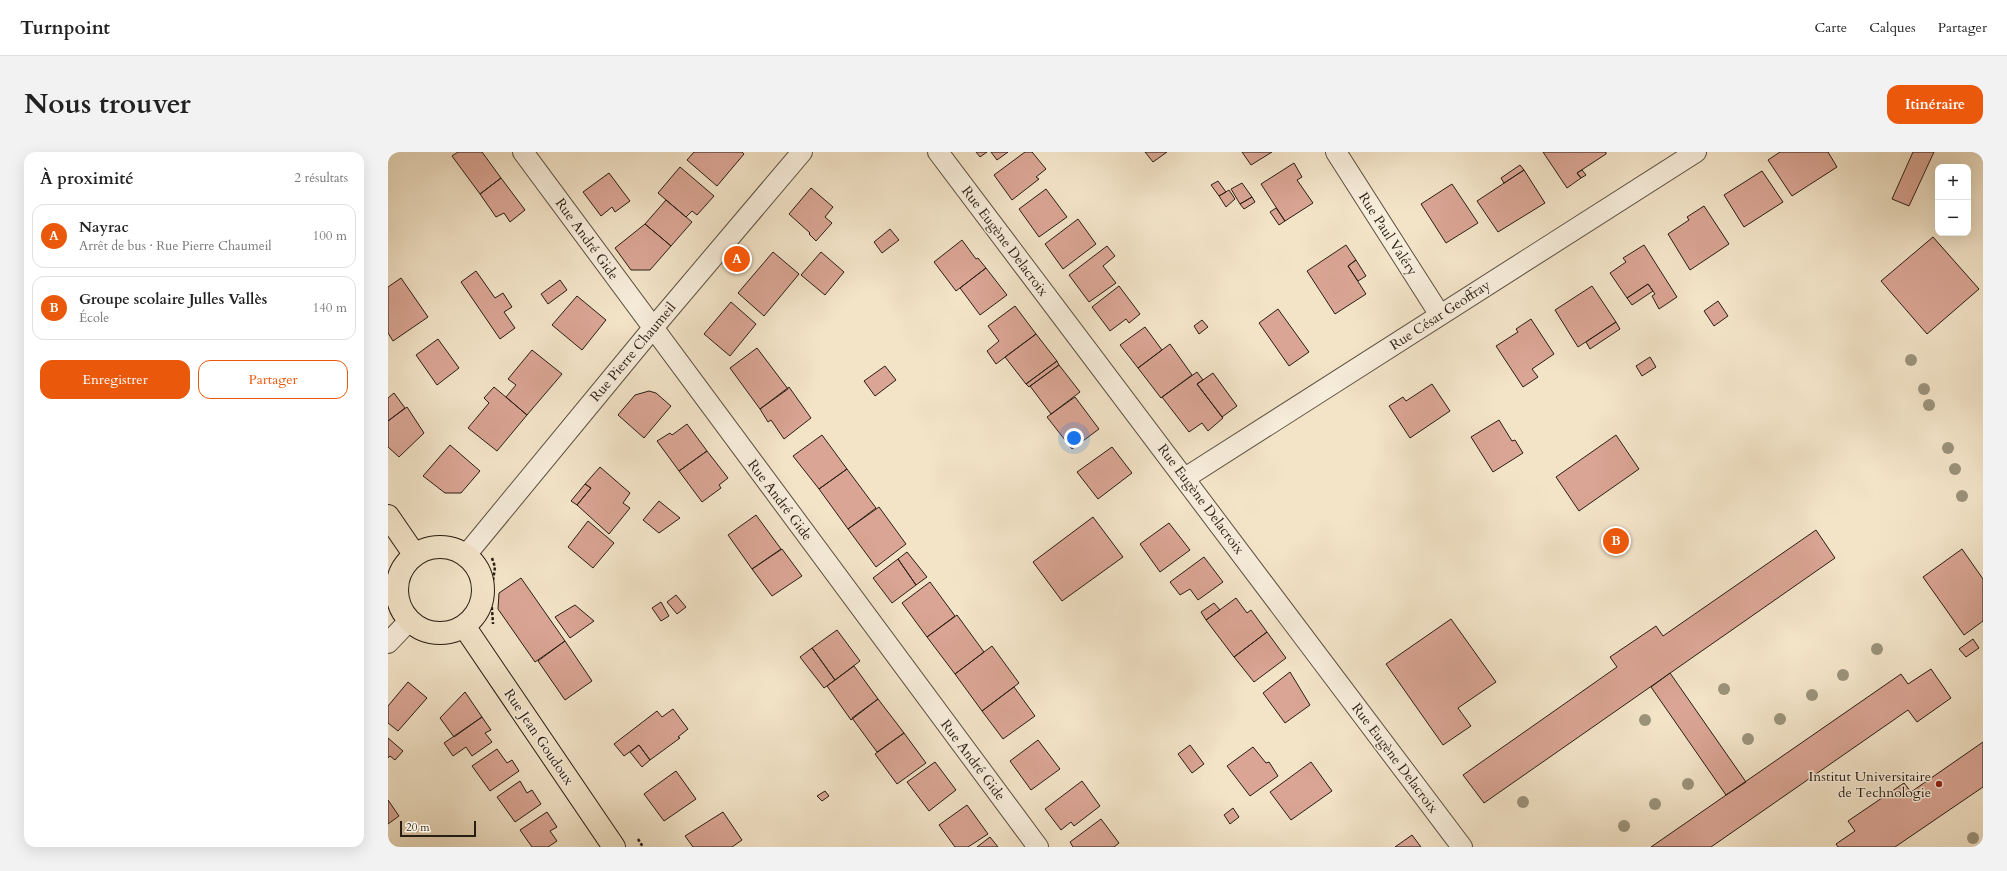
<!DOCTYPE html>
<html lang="fr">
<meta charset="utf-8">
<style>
body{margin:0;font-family:Cardo,serif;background:#f2f2f2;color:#222}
.controls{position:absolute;right:12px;top:12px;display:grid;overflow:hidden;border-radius:8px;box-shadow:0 4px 16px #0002}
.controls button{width:36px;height:36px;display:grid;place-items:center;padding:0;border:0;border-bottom:1px solid #e0e0e0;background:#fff;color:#222;font:20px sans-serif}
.scale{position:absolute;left:12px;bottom:10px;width:76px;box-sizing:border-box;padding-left:4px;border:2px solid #291e14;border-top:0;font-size:11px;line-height:14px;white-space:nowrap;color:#291e14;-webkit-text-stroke:3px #f7eddb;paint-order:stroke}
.you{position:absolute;left:686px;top:286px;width:14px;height:14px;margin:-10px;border:3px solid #fff;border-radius:50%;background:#1a73e8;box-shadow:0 0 0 6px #1a73e833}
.badge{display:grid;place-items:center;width:26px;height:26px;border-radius:50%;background:#ea580c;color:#fff;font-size:13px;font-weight:700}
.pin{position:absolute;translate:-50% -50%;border:2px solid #fff;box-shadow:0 1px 4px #0006}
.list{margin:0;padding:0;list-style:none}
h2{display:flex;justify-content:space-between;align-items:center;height:52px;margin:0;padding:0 16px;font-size:17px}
h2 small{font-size:13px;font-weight:400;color:#767676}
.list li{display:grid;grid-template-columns:26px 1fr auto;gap:12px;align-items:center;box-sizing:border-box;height:64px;margin:0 8px 8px;padding:0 8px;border:1px solid #e0e0e0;border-radius:12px}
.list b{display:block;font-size:15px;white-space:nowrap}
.list p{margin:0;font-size:13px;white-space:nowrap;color:#767676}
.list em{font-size:13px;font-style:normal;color:#767676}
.actions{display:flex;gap:8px;padding:12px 16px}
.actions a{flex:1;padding:9px 0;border:1px solid #ea580c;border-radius:12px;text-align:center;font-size:14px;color:#ea580c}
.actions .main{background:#ea580c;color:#fff}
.map{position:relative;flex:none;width:1595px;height:695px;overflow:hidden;border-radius:12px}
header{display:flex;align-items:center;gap:24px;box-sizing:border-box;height:56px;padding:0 20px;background:#fff;border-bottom:1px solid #e0e0e0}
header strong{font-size:19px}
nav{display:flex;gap:22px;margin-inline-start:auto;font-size:14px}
.intro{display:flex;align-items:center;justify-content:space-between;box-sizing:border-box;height:96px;padding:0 24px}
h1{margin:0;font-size:28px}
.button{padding:10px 18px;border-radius:12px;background:#ea580c;color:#fff;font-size:14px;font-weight:700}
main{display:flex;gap:24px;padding:0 24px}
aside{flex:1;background:#fff;border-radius:12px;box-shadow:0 4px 16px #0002}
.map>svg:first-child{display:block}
.building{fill:#daa594;stroke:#291e14}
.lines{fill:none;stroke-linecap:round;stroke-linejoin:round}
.minor-casing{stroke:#5c5041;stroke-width:22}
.primary-casing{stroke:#291e14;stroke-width:24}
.path{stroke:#291e14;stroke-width:2.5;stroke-dasharray:3 2;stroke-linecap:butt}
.minor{stroke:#f7eddb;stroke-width:20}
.primary{stroke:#f3e4c8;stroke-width:22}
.tree{fill:#9b937b}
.poi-dot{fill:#8f2418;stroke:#f7eddb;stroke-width:1.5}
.labels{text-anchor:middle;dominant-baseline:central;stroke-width:3;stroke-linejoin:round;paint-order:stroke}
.street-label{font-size:14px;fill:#291e14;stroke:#f7eddb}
.poi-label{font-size:14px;fill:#291e14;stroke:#f7eddb;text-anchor:end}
</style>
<header>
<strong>Turnpoint</strong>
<nav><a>Carte</a><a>Calques</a><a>Partager</a></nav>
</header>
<div class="intro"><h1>Nous trouver</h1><a class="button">Itinéraire</a></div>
<main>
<aside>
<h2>À proximité<small>2 résultats</small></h2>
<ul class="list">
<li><span class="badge">A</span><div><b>Nayrac</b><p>Arrêt de bus · Rue Pierre Chaumeil</p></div><em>100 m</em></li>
<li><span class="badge">B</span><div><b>Groupe scolaire Julles Vallès</b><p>École</p></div><em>140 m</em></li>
</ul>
<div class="actions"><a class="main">Enregistrer</a><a>Partager</a></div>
</aside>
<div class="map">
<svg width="1595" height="695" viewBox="0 0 1595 695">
<rect width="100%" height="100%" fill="#f3e4c8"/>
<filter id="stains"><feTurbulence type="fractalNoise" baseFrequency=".005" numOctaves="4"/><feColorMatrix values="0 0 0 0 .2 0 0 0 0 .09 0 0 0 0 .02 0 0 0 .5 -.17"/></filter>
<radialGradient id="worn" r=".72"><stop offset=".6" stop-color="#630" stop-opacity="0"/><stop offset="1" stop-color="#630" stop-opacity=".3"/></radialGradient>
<path class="building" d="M70,0H94L113,26L92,42L64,4Z
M306,0H354L356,2L329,34L299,8Z
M588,0H599L592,5Z
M603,0H620L609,8Z
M637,0H644L658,17L648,25L651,27L624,48L606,23Z
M757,0H779L765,10Z
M854,0H884L863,13Z
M1155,0H1218V2L1189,21L1193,26L1179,36Z
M1392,0H1440L1449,15L1404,44L1380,8Z
M1525,0H1546L1521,54L1504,47Z
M906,11L914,25L909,28L925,51L897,69L873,32Z
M1132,13L1136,18L1116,31L1113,26Z
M292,15L326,44L309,63L304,59L298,65L270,41Z
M1136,18L1157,51L1110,80L1089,49Z
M1194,18L1198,23L1193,26L1189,21Z
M1374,19L1395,50L1356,75L1336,43Z
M221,21L242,49L227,60L224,55L213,64L195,40Z
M113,26L137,58L122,70L116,61L108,65L92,42Z
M830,29L838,40L831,44L823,33Z
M854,31L864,45L852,52L843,37Z
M1064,32L1090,71L1058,91L1033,52Z
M423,36L445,55L437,65L444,71L428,89L421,82L422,81L401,62Z
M658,37L679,65L651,85L631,57Z
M841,38L847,47L838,55L831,44Z
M864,45L867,50L856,57L852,52Z
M278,48L304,70L283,94L257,72Z
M1316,54L1341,92L1302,118L1280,82L1301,68L1299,65Z
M888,56L897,69L891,73L882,60Z
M690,67L708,92L675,117L657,92Z
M257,72L283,94L262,118H243L227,96Z
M502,77L511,88L494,101L486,90Z
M1545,85L1591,137L1539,182L1493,129Z
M574,88L588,107L590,106L598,116L568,139L546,110Z
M958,93L968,108L960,114L978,142L947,162L919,119Z
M1256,93L1289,145L1271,157L1264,144L1267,142L1260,132L1239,146L1222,121L1238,110L1235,106Z
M719,94L727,104L715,114L728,131L701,150L681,123Z
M385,100L411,122L376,164L350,141Z
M433,100L456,120L437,143L413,123Z
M968,108L978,124L970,129L960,114Z
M598,116L619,143L592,163L572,136Z
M88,119L107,146L115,141L124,155L116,160L127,176L112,187L73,130Z
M13,126L40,165L5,189L0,181V135Z
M172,128L179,138L160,152L153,142Z
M1260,132L1265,139L1244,153L1239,146Z
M731,134L752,162L741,171L738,167L722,179L704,155Z
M1204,134L1228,170L1190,195L1167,158Z
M189,144L218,168L194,198L164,173Z
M1330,149L1340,164L1326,174L1316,159Z
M343,150L368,172L342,204L316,182Z
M627,154L648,182L608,212L599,199L611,189L600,174Z
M890,157L921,200L901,214L871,171Z
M1143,167L1166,202L1144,217L1150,225L1135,235L1108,194L1130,180L1128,177Z
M814,168L820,175L811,182L806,174Z
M1228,170L1232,177L1202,197L1198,190Z
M757,175L774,198L750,216L732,193Z
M648,182L669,209L638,232L617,205Z
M50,187L71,216L49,233L28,203Z
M782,192L804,223L773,246L750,216Z
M369,196L400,237L372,257L342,216Z
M144,198L174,222L139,263L118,245L128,233L120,227Z
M1262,205L1268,215L1254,224L1248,214Z
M669,209L671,213L641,235L638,232Z
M671,213L692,240L663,262L642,234Z
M497,214L508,228L487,244L476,229Z
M809,220L815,228L809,232L835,266L820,279L814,271L801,280L774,245Z
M825,221L849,254L834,265L809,232Z
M1044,232L1062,259L1022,286L1001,254L1015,245L1018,249Z
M106,235L139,263L109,299L80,276L101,251L96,246Z
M401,235L423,266L396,287L383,268L380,270L372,257Z
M261,239L268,241L283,254L256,286L230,263L247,243Z
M6,241L17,256L0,269V246Z
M687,245L711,277L684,297L659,265Z
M19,255L36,281L11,305L0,295V269Z
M1111,268L1124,289L1127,288L1135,301L1105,320L1083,285Z
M299,272L319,299L291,319L269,289L282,281L284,283Z
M434,283L459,317L431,337L405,304Z
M1228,283L1251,317L1191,359L1168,325Z
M62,293L92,319L73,341H57L35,324Z
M724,295L744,321L710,347L689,320Z
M319,299L340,326L331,333L333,336L314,350L291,319Z
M212,315L242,341L235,351L242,356L221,382L189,353L203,336L197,332Z
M459,317L488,356L460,377L431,337Z
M197,332L203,336L189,353L183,349Z
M271,349L292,366L271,381L255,368Z
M491,355L518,392L488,415L460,377Z
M368,363L393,397L364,417L340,383Z
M705,365L735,405L674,449L645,410Z
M200,369L226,391L205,416L180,395Z
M781,371L802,398L772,420L752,392Z
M1428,378L1447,406L1096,651L1075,623L1229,515L1222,505L1268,474L1275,484Z
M394,397L414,424L384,444L364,417Z
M1574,397L1595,427V469L1576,483L1535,425Z
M519,400L539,425L528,433L510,407Z
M816,405L835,430L810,448L802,437L792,443L782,430Z
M510,407L528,433L504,451L485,426Z
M133,426L177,489L147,510L110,457L111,441Z
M542,430L567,464L539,485L514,451Z
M288,443L298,455L289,462L279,450Z
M848,446L859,461L863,458L879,480L846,505L818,468Z
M273,450L281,464L273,469L264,456Z
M826,451L832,458L818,468L813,460Z
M187,453L206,469L182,486L167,465Z
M569,463L596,500L567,522L539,485Z
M1063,467L1108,530L1070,556L1083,574L1055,593L998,512Z
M449,478L472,509L447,528L424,496Z
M879,480L898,506L866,530L846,505Z
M1585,487L1591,496L1578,505L1571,497Z
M177,489L204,529L177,548L150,509Z
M604,494L631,531L594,559L567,522Z
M424,496L447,528L436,536L412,505Z
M466,514L490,547L463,568L439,534Z
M1543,517L1563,546L1529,570L1520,558L1323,695H1263L1513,522L1520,532Z
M902,520L922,553L897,571L875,541Z
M1282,521L1358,630L1338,643L1263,535Z
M20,530L39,546L10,579L0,571V554Z
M626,535L647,564L615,587L594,559Z
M77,540L94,565L66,585L52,566Z
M490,547L516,581L489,600L464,566Z
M285,557L300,577L290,585L292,586L262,608L251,593L236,604L226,592L269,559L274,565Z
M94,565L103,578L97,581L104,590L84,604L78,595L65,604L56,591Z
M516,581L538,611L509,632L487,602Z
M0,586L15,599L7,608L2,604L0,606Z
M650,588L672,617L643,638L622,609Z
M1595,590V635L1507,695H1450L1448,692L1467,679L1460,669L1516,631L1523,640Z
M251,593L262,608L254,615L242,600Z
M802,593L816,612L804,621L790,602Z
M865,595L878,611L881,610L890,624L862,644L839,614Z
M109,597L119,611L124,608L131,619L102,639L84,614Z
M547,610L568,638L541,659L519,630Z
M923,610L944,639L903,668L882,640Z
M288,619L308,647L276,669L256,642Z
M132,629L139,641L144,638L153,652L127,670L109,645Z
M694,629L712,654L686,674L683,670L673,678L657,657Z
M437,639L441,644L434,649L429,644Z
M0,648L11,664L0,672Z
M579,653L600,682L580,695H567L551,673Z
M845,656L851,665L842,672L836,663Z
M159,660L169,675L162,679L169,689L160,695H144L132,678Z
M335,660L354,688L344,695H305L297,684Z
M713,667L731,691L726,695H685L682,690Z
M1024,683L1033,695H1007Z
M602,685L610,695H589Z"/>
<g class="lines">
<defs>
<path id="minor" d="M135,0L650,695
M550,0L1074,695
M948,0L1052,163
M797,326L1308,0
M78,403L265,176L414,0
M0,491L21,469"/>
<path id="primary" d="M0,364L26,402
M9 438a43 43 0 1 1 86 0a43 43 0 1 1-86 0Z
M76,474L226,695"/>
</defs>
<use href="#minor" class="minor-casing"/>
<use href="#primary" class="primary-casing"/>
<path class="path" d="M104,406L107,415L103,443L105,472
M250,687L255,695"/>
<use href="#minor" class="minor"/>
<use href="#primary" class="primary"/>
</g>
<g class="tree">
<circle cx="1523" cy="208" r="6"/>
<circle cx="1536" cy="237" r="6"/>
<circle cx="1541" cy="253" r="6"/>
<circle cx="1560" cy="296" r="6"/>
<circle cx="1567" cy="317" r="6"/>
<circle cx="1574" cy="344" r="6"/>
<circle cx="1489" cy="497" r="6"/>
<circle cx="1455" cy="523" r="6"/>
<circle cx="1336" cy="537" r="6"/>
<circle cx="1424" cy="543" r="6"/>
<circle cx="1392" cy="567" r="6"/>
<circle cx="1257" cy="568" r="6"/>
<circle cx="1360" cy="587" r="6"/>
<circle cx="1300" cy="632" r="6"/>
<circle cx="1135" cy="650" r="6"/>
<circle cx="1267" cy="652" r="6"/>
<circle cx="1236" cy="674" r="6"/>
<circle cx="1585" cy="686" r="6"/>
</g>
<circle class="poi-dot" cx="1551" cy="632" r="4"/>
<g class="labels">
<g class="street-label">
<text transform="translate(1000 82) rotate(57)">Rue Paul Valéry</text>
<text transform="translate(199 87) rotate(54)">Rue André Gide</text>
<text transform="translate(617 89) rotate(53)">Rue Eugène Delacroix</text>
<text transform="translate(1052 163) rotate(-33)">Rue César Geoffray</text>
<text transform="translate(245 200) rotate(-50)">Rue Pierre Chaumeil</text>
<text transform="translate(813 347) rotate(53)">Rue Eugène Delacroix</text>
<text transform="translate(392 348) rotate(53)">Rue André Gide</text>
<text transform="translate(151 585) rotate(56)">Rue Jean Goudoux</text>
<text transform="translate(1007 606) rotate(53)">Rue Eugène Delacroix</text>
<text transform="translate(585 608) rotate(53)">Rue André Gide</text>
</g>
<g class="poi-label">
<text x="1543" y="624">Institut Universitaire<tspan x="1543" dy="16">de Technologie</tspan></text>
</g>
</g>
<rect width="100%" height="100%" filter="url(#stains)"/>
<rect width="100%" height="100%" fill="url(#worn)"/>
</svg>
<div class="controls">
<button>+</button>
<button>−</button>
</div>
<div class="scale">20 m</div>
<div class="you"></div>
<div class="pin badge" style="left:349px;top:107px">A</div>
<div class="pin badge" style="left:1228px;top:389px">B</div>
</div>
</main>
